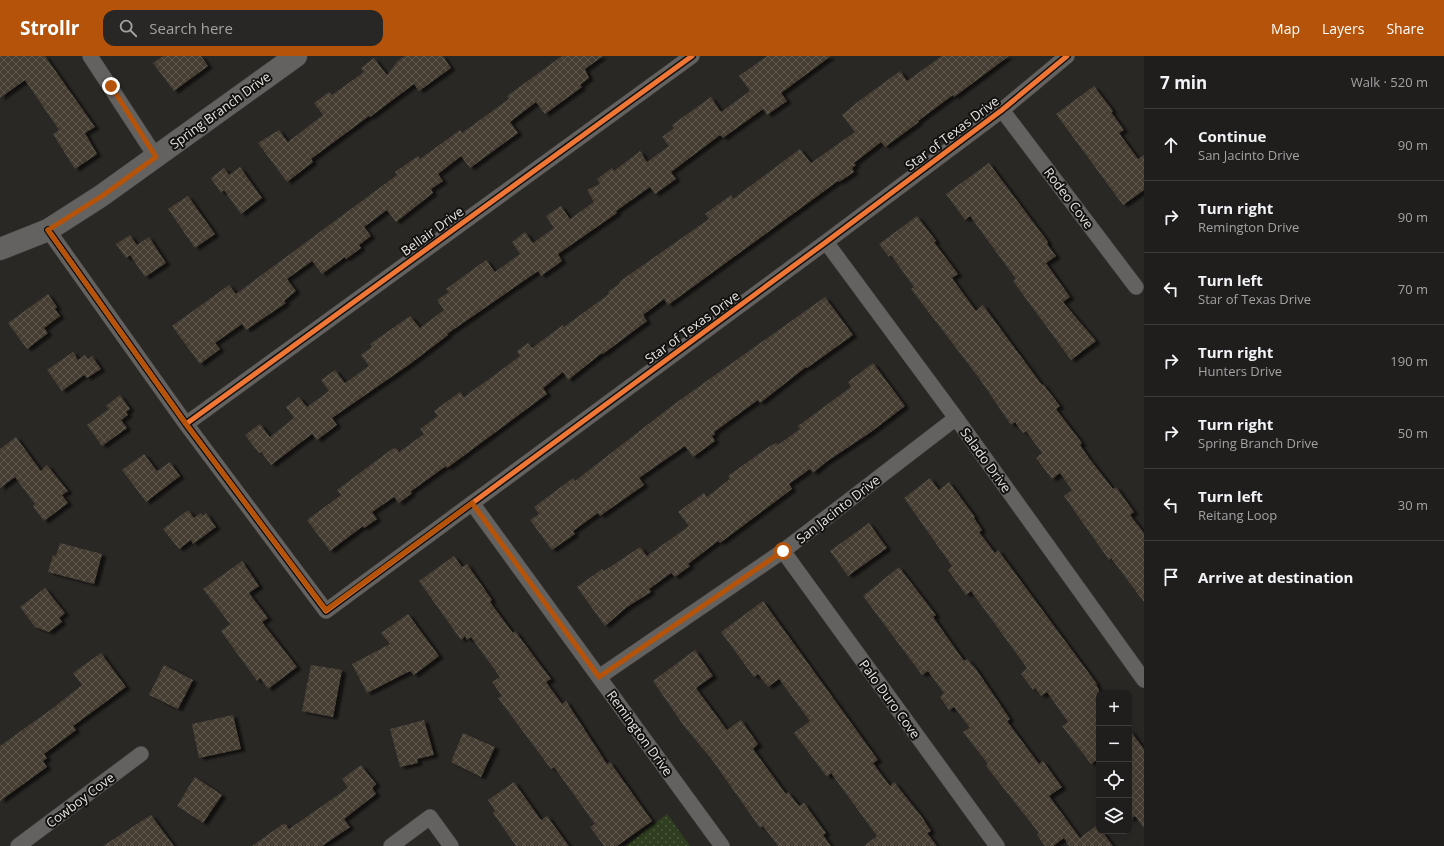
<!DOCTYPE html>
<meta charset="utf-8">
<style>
body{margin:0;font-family:"Open Sans",sans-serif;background:#282725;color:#f1f3f6}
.controls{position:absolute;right:12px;bottom:12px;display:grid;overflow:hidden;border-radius:8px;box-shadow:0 4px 16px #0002}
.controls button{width:36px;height:36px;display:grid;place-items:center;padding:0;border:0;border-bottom:1px solid #3d3c3b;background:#201e1c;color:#f1f3f6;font:20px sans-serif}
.stop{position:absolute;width:12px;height:12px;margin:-9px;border:3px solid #b45309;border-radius:50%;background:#fff}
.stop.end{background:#b45309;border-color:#fff;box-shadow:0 1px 4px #0008}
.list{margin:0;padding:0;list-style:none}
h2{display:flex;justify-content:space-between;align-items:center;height:52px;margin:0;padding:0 16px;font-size:17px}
h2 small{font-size:13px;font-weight:400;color:#a2a2a3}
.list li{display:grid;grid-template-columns:26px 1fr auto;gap:12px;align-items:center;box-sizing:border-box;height:72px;padding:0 16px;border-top:1px solid #3d3c3b}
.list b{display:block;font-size:15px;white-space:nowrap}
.list p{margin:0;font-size:13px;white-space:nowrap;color:#a2a2a3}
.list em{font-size:13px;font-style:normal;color:#a2a2a3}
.icon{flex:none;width:22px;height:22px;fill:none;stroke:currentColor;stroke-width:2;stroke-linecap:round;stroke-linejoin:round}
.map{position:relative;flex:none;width:1144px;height:790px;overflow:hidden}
header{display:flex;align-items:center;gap:24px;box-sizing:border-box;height:56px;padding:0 20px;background:#b45309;color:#fff}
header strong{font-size:19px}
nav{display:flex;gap:22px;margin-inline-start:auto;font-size:14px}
.search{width:280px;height:36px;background:#282725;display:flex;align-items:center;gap:10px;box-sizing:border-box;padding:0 14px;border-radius:12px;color:#a2a2a3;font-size:15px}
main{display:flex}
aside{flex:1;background:#201e1c}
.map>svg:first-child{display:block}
.grass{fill:url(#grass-dots)}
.building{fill:url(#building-cross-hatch);filter:url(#shadow)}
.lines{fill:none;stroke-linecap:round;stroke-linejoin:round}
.street-casing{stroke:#464341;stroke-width:16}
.secondary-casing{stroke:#464341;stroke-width:23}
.street{stroke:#646260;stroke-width:15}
.secondary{stroke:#646260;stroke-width:22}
.cycleway-casing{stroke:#13110f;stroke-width:8}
.cycleway{stroke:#f07635;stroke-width:5}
.route{stroke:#b45309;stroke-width:5}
.labels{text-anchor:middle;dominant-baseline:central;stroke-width:4;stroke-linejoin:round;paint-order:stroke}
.street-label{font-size:13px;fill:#e8e5e1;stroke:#13110f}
</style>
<header>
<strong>Strollr</strong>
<div class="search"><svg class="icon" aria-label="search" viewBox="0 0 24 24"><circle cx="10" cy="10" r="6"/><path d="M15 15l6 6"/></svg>Search here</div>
<nav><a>Map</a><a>Layers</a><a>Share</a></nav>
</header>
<main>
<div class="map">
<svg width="1144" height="790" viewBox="0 0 1144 790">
<defs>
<pattern id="grass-dots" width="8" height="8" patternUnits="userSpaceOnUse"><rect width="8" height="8" fill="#2f3e1e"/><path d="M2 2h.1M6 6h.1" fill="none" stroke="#4d5a3e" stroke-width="1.8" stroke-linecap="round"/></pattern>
<pattern id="building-cross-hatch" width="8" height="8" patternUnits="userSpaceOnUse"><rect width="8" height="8" fill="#443d33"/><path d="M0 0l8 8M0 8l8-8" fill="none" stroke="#5f5950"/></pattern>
<filter id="shadow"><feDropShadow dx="4.5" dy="2.5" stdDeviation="1" flood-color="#0009"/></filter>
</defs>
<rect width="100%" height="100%" fill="#2a2825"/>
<path class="grass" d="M667,758L690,790H625Z"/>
<path class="building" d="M0,0H45L95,71L85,77L97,98L75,113L53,78L59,74L25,24L0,42Z
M163,0H201L208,10L174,35L153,7Z
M405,0H443L451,12L419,35L414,28L370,61L369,60L311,103L313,106L287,126L258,87L279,74L288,86L323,59L314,47L329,36L332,39L364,16L361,12L374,2L387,19L398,5Z
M562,0H603L585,13L589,22L580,29L582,31L545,58L536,46L510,66L518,77L470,112L461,100L438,118L443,125L431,133L433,137L396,166L387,154L364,171L371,180L359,189L361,192L346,203L345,201L322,218L312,205L287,223L296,235L284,245L286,247L246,274L242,268L215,287L220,293L200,308L172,270L229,229L236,238L397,119L395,116L418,100L420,103L460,74L462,77L509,43L507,40Z
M767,0H831L781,37L787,45L767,59L763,53L723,82L720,79L671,116L676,123L655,138L650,131L616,155L617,157L558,198L562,205L541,220L538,215L447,278L448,279L410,308L332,362L337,369L317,384L312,378L271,409L261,396L259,397L245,379L260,368L270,381L294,362L286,351L299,341L307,351L329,335L321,324L335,314L345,327L369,310L361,299L372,291L370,288L410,260L420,272L444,254L437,244L449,236L446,233L486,204L495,216L520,198L512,186L525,176L533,187L554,172L546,160L561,150L570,163L594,146L587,134L600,128L597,123L612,112L614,115L640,95L647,106L669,90L662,81L674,72L672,69L711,41L721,56L750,35L739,20Z
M942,0H1009L954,41L953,39L918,65L919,66L885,91L881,86L854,107L856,109L852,112L854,116L839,126L838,125L668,249L664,243L643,259L647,265L603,298L602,297L568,324L563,316L543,332L547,338L447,412L446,410L410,436L412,437L399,447L394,441L372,456L377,463L364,472L363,470L330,495L307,464L341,439L337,434L392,393L396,392L399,396L424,378L420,373L438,360L434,355L460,336L464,341L496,318L520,300L517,295L528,287L532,292L563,269L564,271L609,238L608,236L620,227L619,226L709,163L705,158L731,139L733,143L800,93L811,107L855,76L842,59L855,48L900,15L907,25Z
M1094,30L1113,55L1111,56L1124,74L1119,77L1138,103L1144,99V134L1123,149L1056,58Z
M989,107L1048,186L1047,188L1056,200L1046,207L1070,241L1063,246L1096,285L1071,304L1013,225L1016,223L970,160L965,164L946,138Z
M240,111L262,142L241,158L224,134L221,137L211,122L224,112L229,119Z
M188,140L215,178L195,192L168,153Z
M917,160L936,185L934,186L958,218L952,222L976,255L983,249L1042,329L1043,328L1060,350L1056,353L1082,387L1080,389L1089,402L1113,433L1116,431L1134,456L1130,459L1144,477V546L1111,502L1109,504L1064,440L1072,434L1060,417L1052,423L1036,402L1042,397L1026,375L1023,377L1015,366L1011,369L979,322L911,233L914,231L891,199L889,201L879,188Z
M130,179L137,189L149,181L166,207L145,221L130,199L126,202L116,188Z
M48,238L57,251L55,253L60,260L44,272L48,277L27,293L8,267Z
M825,241L853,279L807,312L806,311L760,347L758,344L714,376L715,378L712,380L715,385L693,401L685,390L639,422L644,429L600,460L598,457L573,475L575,478L552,494L530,464L539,458L534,451L573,422L575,425L673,349Z
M73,296L78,304L85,299L88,303L92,300L101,313L87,322L84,319L62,335L47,314Z
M873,307L905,350L871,376L826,406L813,417L810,413L789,428L792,433L720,487L718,485L688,508L690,510L675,521L671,517L649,533L651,536L627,551L605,570L577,531L602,513L604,515L640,491L647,500L689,470L678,456L704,437L707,441L730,423L728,420L770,390L776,387L778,389L800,373L798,370L851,331L848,326Z
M120,339L130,353L126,356L128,359L121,364L127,372L102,390L87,369L109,353L106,350Z
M16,381L41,415L47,409L68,435L62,439L68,447L44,465L34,452L33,450L35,448L15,421L0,432V393Z
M144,398L157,415L170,406L180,420L146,446L122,414Z
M930,422L939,434L949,426L975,461L974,462L982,474L979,476L995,497L998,494L1097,628L1096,629L1099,633V702L1091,708L1062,670L1068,666L1047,636L1041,640L1035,632L1033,634L1021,618L1027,612L971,535L966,539L948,514L952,510L904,442Z
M188,454L194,462L201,457L203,460L206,457L216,471L193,488L191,484L179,493L163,473Z
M869,467L887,492L848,520L830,495Z
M60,487L102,498L94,528L48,516L53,499L56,500Z
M454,500L462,511L467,508L492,544L490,546L513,577L515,575L551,623L546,626L562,648L566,645L607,708L610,706L652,765L617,790H604L590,771L595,768L554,711L551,713L498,642L502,640L492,626L500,621L471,581L467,584L465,580L461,584L419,525Z
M242,505L259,530L249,537L268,562L262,566L297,611L268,633L260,622L257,625L221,575L230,568L203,533Z
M899,511L936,559L933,561L964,605L967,603L976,613L1010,663L1007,665L1039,708L1043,705L1062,731L1049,740L1080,782L1097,769L1099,775H1102L1113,790H1069L1064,782L1053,790H1045L1037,779L1039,777L986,710L988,708L963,676L970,672L954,651L949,654L940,641L944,637L928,615L922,619L863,540Z
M45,532L65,557L59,562L62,566L49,576L35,571L20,551Z
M763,545L878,704L873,707L890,730L894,726L922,761L931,775L927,777L937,790H864L877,780L831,717L827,721L794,677L810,665L779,623L768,631L758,618L754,621L721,576Z
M408,558L439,600L414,619L410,615L367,637L352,608L390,588L381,577Z
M695,594L713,620L696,632L727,674L741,664L758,688L753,693L786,738L788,736L799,750L804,747L826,777L823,779L831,790H778L763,770L760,772L713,705L684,670L653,625Z
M101,597L126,631L73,670L76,674L44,698L47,702L43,705L47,711L0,745V690L53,652L82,629L73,617Z
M164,609L193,624L178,653L149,639Z
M311,609L342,614L333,661L302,655Z
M233,659L241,693L199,702L192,668Z
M424,664L434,699L417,703L418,707L400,711L390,673Z
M1129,673L1144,693V772L1135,760L1129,764Z
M463,677L495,691L481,721L451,706Z
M361,709L376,728L372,732L376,738L344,763L350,771L322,790H252L283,768H286L289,773L348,732L342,723Z
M195,721L222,739L203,767L177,750Z
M514,726L541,764L547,760L569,790H516L493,757L495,755L488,744Z
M151,759L174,790H103L137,768Z"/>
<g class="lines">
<defs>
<path id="street" d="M90,0L156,101
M1002,54L1136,231
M48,174L186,368L326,555L826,186L1002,54L1067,0
M826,186L956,362L1144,624
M186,368L692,0
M472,447L722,790
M783,495L997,790
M599,621L783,495L956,362
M18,790L141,698
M391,790L430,761L451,790"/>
<path id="secondary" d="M0,193L48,174L101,140L296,0"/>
</defs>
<use href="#street" class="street-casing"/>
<use href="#secondary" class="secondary-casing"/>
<use href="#street" class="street"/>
<use href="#secondary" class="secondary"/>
<defs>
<path id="cycleway" d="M48,174L186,368L326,555L826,186L1002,54L1067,0
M186,368L692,0"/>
</defs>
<use href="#cycleway" class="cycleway-casing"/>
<use href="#cycleway" class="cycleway"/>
</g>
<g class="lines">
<path class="route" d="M111,30L156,101L102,140L48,174L186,368L326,554L472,447L599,621L783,495"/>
</g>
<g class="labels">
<g class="street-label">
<text transform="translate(220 54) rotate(-36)">Spring Branch Drive</text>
<text transform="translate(952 77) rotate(-37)">Star of Texas Drive</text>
<text transform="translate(1069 142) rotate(53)">Rodeo Cove</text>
<text transform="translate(432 175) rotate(-36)">Bellair Drive</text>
<text transform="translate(692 271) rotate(-36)">Star of Texas Drive</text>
<text transform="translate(986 404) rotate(54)">Salado Drive</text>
<text transform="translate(838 453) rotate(-38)">San Jacinto Drive</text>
<text transform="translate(890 643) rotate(54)">Palo Duro Cove</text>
<text transform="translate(640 677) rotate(54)">Remington Drive</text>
<text transform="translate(80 744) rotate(-37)">Cowboy Cove</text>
</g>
</g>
</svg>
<div class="controls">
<button>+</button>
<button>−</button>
<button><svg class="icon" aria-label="locate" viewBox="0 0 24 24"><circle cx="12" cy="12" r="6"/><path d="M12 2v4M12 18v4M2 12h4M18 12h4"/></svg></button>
<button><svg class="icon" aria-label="layers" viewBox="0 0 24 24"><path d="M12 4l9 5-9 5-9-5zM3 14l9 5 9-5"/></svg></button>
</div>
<div class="stop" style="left:783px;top:495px"></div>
<div class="stop end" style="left:111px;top:30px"></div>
</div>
<aside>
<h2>7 min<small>Walk · 520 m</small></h2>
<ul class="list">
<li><svg class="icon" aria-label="ahead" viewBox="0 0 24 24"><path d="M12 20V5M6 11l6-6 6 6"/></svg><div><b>Continue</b><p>San Jacinto Drive</p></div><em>90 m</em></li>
<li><svg class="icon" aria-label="right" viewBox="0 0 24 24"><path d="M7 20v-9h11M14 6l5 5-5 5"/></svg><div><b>Turn right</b><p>Remington Drive</p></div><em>90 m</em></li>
<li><svg class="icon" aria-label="left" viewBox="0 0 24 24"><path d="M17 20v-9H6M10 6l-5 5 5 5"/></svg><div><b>Turn left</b><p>Star of Texas Drive</p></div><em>70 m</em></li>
<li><svg class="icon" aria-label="right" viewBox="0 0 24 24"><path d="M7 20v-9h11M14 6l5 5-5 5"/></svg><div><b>Turn right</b><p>Hunters Drive</p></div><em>190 m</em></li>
<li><svg class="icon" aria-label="right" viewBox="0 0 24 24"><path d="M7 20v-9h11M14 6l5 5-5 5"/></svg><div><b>Turn right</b><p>Spring Branch Drive</p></div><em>50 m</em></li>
<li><svg class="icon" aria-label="left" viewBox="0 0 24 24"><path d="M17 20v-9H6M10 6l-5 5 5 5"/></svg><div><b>Turn left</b><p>Reitang Loop</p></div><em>30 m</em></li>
<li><svg class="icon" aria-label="arrive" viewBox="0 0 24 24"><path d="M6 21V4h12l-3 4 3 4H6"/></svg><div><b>Arrive at destination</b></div></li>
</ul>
</aside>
</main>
